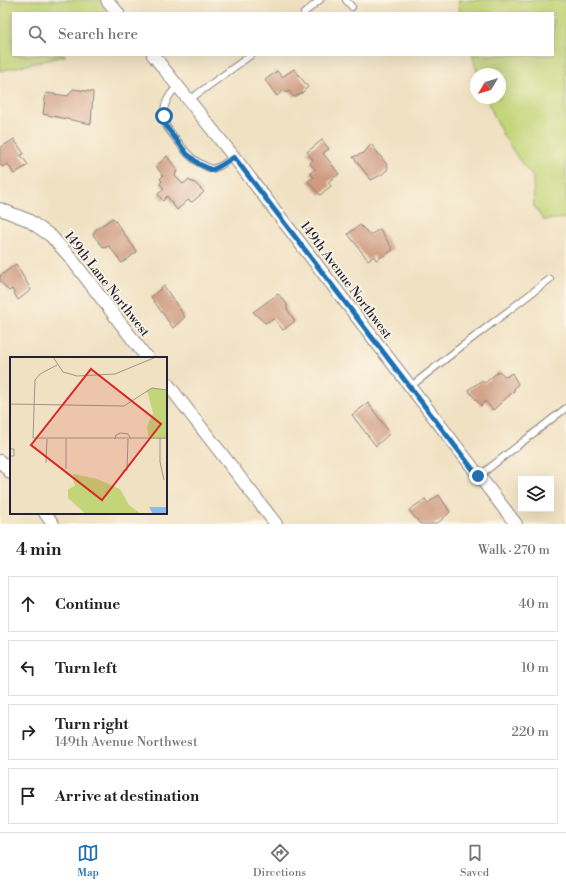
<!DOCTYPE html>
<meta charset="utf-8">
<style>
body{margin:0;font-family:"Libre Bodoni",serif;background:#f2f2f2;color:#222}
.controls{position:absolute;right:12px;bottom:12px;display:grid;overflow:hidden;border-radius:0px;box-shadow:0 4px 16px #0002}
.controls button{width:36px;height:36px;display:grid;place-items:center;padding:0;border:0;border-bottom:1px solid #e0e0e0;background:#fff;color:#222;font:20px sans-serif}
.compass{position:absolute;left:470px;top:68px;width:36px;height:36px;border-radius:50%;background:#fff;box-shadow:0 4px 16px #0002;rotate:232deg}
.stop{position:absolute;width:12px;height:12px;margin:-9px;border:3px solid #1f6fb2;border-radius:50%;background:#fff}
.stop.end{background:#1f6fb2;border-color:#fff;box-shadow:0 1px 4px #0008}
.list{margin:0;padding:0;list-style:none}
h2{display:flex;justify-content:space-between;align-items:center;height:52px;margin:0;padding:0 16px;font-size:17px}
h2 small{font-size:13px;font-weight:400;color:#767676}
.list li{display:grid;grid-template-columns:26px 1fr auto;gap:12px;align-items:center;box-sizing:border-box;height:56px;margin:0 8px 8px;padding:0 8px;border:1px solid #e0e0e0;border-radius:0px}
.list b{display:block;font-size:15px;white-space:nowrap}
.list p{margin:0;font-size:13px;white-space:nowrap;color:#767676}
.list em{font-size:13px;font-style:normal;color:#767676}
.icon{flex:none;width:22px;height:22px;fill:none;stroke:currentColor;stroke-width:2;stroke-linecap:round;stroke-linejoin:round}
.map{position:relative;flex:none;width:566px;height:524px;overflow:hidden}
.search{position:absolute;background:#fff;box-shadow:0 4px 16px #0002;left:12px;right:12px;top:12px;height:44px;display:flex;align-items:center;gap:10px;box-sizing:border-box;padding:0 14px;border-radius:0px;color:#767676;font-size:15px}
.sheet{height:308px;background:#fff}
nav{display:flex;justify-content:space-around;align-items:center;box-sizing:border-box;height:56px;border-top:1px solid #e0e0e0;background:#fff;font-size:11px;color:#767676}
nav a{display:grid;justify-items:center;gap:2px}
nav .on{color:#1f6fb2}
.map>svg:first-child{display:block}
.green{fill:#c3d578;stroke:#727c5a}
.building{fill:#cf9a80}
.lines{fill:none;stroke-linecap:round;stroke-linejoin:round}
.service-casing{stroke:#89827e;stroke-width:8}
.minor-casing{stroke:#89827e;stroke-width:14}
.service{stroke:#fff;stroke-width:6}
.minor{stroke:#fff;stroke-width:12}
.route{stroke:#1f6fb2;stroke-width:5}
.labels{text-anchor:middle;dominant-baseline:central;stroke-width:3.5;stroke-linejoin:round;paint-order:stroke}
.street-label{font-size:13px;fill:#22223b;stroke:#fcf5e5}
.inset-road{fill:none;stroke:#9e958c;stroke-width:1}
.view{fill:#d62828;fill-opacity:0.15;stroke:#d62828;stroke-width:2}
.inset-edge{fill:none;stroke:#22223b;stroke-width:2}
</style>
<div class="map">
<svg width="566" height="524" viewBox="0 0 566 524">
<rect width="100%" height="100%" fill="#fcf5e5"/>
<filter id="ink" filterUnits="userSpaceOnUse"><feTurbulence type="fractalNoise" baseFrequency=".025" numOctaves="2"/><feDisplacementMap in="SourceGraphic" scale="8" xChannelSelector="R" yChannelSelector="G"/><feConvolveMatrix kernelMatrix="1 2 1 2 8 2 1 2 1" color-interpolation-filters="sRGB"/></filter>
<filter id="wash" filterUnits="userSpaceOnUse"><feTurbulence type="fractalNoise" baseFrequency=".012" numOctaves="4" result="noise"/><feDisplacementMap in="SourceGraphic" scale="16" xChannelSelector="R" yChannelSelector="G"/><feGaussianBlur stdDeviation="0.9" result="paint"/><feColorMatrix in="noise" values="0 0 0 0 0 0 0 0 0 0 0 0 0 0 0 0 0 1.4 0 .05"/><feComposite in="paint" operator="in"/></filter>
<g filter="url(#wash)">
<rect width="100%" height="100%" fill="#f0e1c2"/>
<path class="green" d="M0,0H108L112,5L103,13H13V55H66L65,56L0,71Z
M458,0H566V218L543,220L534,206L533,177L518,158L503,135L486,98H500V74H478L472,55H553V13H460Z"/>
<g id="blocks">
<path class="building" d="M294,69L308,87L302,93L294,97L289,91L286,93L284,90L277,96L265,80L277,71L282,77Z
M73,89L93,92L91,124L43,114L46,93L68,96Z
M14,139L24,154L21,155L28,165L14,174L8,164L2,167L0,164V148Z
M322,140L329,149L323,153L339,174L328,182L331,186L320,195L308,181L314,177L310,173L315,169L310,163L313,160L307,152Z
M371,144L388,166L387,170L381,175L371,180L353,157L364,153Z
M167,156L177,170L175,176L183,184L188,180L195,183L204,192L192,202L188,200L177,210L167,196L163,201L158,194L164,189L160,184L162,181L160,179L163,176L156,166Z
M113,218L137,252L122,263L109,246L104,248L93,235L95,230Z
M360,225L370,235L380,229L393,250L376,260L374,256L368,260L348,234Z
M16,264L31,290L18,300L12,289L9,291L0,281V276Z
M164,286L185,317L173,328L151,297Z
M278,294L287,304V309L295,321L283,330L274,319L265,323L253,312Z
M499,371L506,377L512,373L518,384L514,389V391L493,410L485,401L481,406L468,390L481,381L485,383Z
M368,403L390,433L376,446L352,415Z
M439,495L450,512L438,523L437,522L434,524H420L409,510L425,499L428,503Z"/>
</g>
</g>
<g filter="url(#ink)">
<use href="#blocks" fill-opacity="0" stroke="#89827e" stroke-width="1"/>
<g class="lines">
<defs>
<path id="service" d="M346,0L352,7
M304,13L320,0
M178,86C167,96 160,110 166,125C168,130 174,136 177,140C188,156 195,162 212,169L220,166L234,157
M189,100L251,55
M410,387L457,350L550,279
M479,476L566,408"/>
<path id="minor" d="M107,0L118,13
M153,55L234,157L516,524
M0,209L28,220L51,236L70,257L147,358
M166,382L276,524
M0,461L11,473
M45,513L53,524"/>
</defs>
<use href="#service" class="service-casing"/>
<use href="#minor" class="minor-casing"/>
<use href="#service" class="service"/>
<use href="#minor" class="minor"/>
</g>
</g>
<g class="lines" filter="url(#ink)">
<path class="route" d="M164,116L166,126L187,154L199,164L212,170L220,166L234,157L478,476"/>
</g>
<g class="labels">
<g class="street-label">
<text transform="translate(346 280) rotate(53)">149th Avenue Northwest</text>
<text transform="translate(107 284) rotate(52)">149th Lane Northwest</text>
</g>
</g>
<g transform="translate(10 357)">
<rect width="157" height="157" fill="#f0e1c2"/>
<path d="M142,31L157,33V82H139L137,70L143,56L137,33ZM64,117L87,122L110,132L119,148L131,157H76L58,141V132L65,129L62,120Z" fill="#c3d578"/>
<path d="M139,150H157V157H143Z" fill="#8abaf6"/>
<path class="inset-road" d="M43,0L53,15L67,19L105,17L146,0M47,8L30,17L25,23L23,81H157M0,47L114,49L142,31L157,33M150,81V105L154,123M105,82L106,78L111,76L118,77L121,82M0,92H4V99H0M36,106L37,82M56,112V82M113,114L117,113L118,82"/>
<path class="view" d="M81,12L151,67L92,143L21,88Z"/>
<rect width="157" height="157" class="inset-edge"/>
</g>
</svg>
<div class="controls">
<button><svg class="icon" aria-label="layers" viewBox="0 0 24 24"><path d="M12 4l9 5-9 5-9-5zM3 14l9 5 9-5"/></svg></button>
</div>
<svg class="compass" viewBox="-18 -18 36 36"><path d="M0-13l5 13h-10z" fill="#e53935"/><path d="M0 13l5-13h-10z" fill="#767676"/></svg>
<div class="stop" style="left:164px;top:116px"></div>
<div class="stop end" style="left:478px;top:476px"></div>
<div class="search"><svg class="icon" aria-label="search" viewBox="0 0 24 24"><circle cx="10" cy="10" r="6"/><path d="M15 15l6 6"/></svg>Search here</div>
</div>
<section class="sheet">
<h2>4 min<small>Walk · 270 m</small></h2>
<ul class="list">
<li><svg class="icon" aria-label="ahead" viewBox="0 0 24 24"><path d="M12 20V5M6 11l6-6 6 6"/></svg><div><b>Continue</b></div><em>40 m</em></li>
<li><svg class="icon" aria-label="left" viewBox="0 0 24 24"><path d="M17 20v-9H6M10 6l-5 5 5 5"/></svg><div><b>Turn left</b></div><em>10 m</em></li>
<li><svg class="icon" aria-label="right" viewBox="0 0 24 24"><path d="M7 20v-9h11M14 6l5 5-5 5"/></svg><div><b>Turn right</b><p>149th Avenue Northwest</p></div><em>220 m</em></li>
<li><svg class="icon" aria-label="arrive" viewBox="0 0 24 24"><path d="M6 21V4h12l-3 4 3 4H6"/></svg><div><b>Arrive at destination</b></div></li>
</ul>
</section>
<nav>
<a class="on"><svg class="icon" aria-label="map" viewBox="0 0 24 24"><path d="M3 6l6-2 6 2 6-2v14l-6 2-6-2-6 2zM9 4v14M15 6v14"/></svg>Map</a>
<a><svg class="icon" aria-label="directions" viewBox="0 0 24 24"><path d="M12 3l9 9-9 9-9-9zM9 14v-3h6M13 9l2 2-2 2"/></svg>Directions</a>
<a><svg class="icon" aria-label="saved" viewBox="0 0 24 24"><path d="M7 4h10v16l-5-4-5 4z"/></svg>Saved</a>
</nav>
